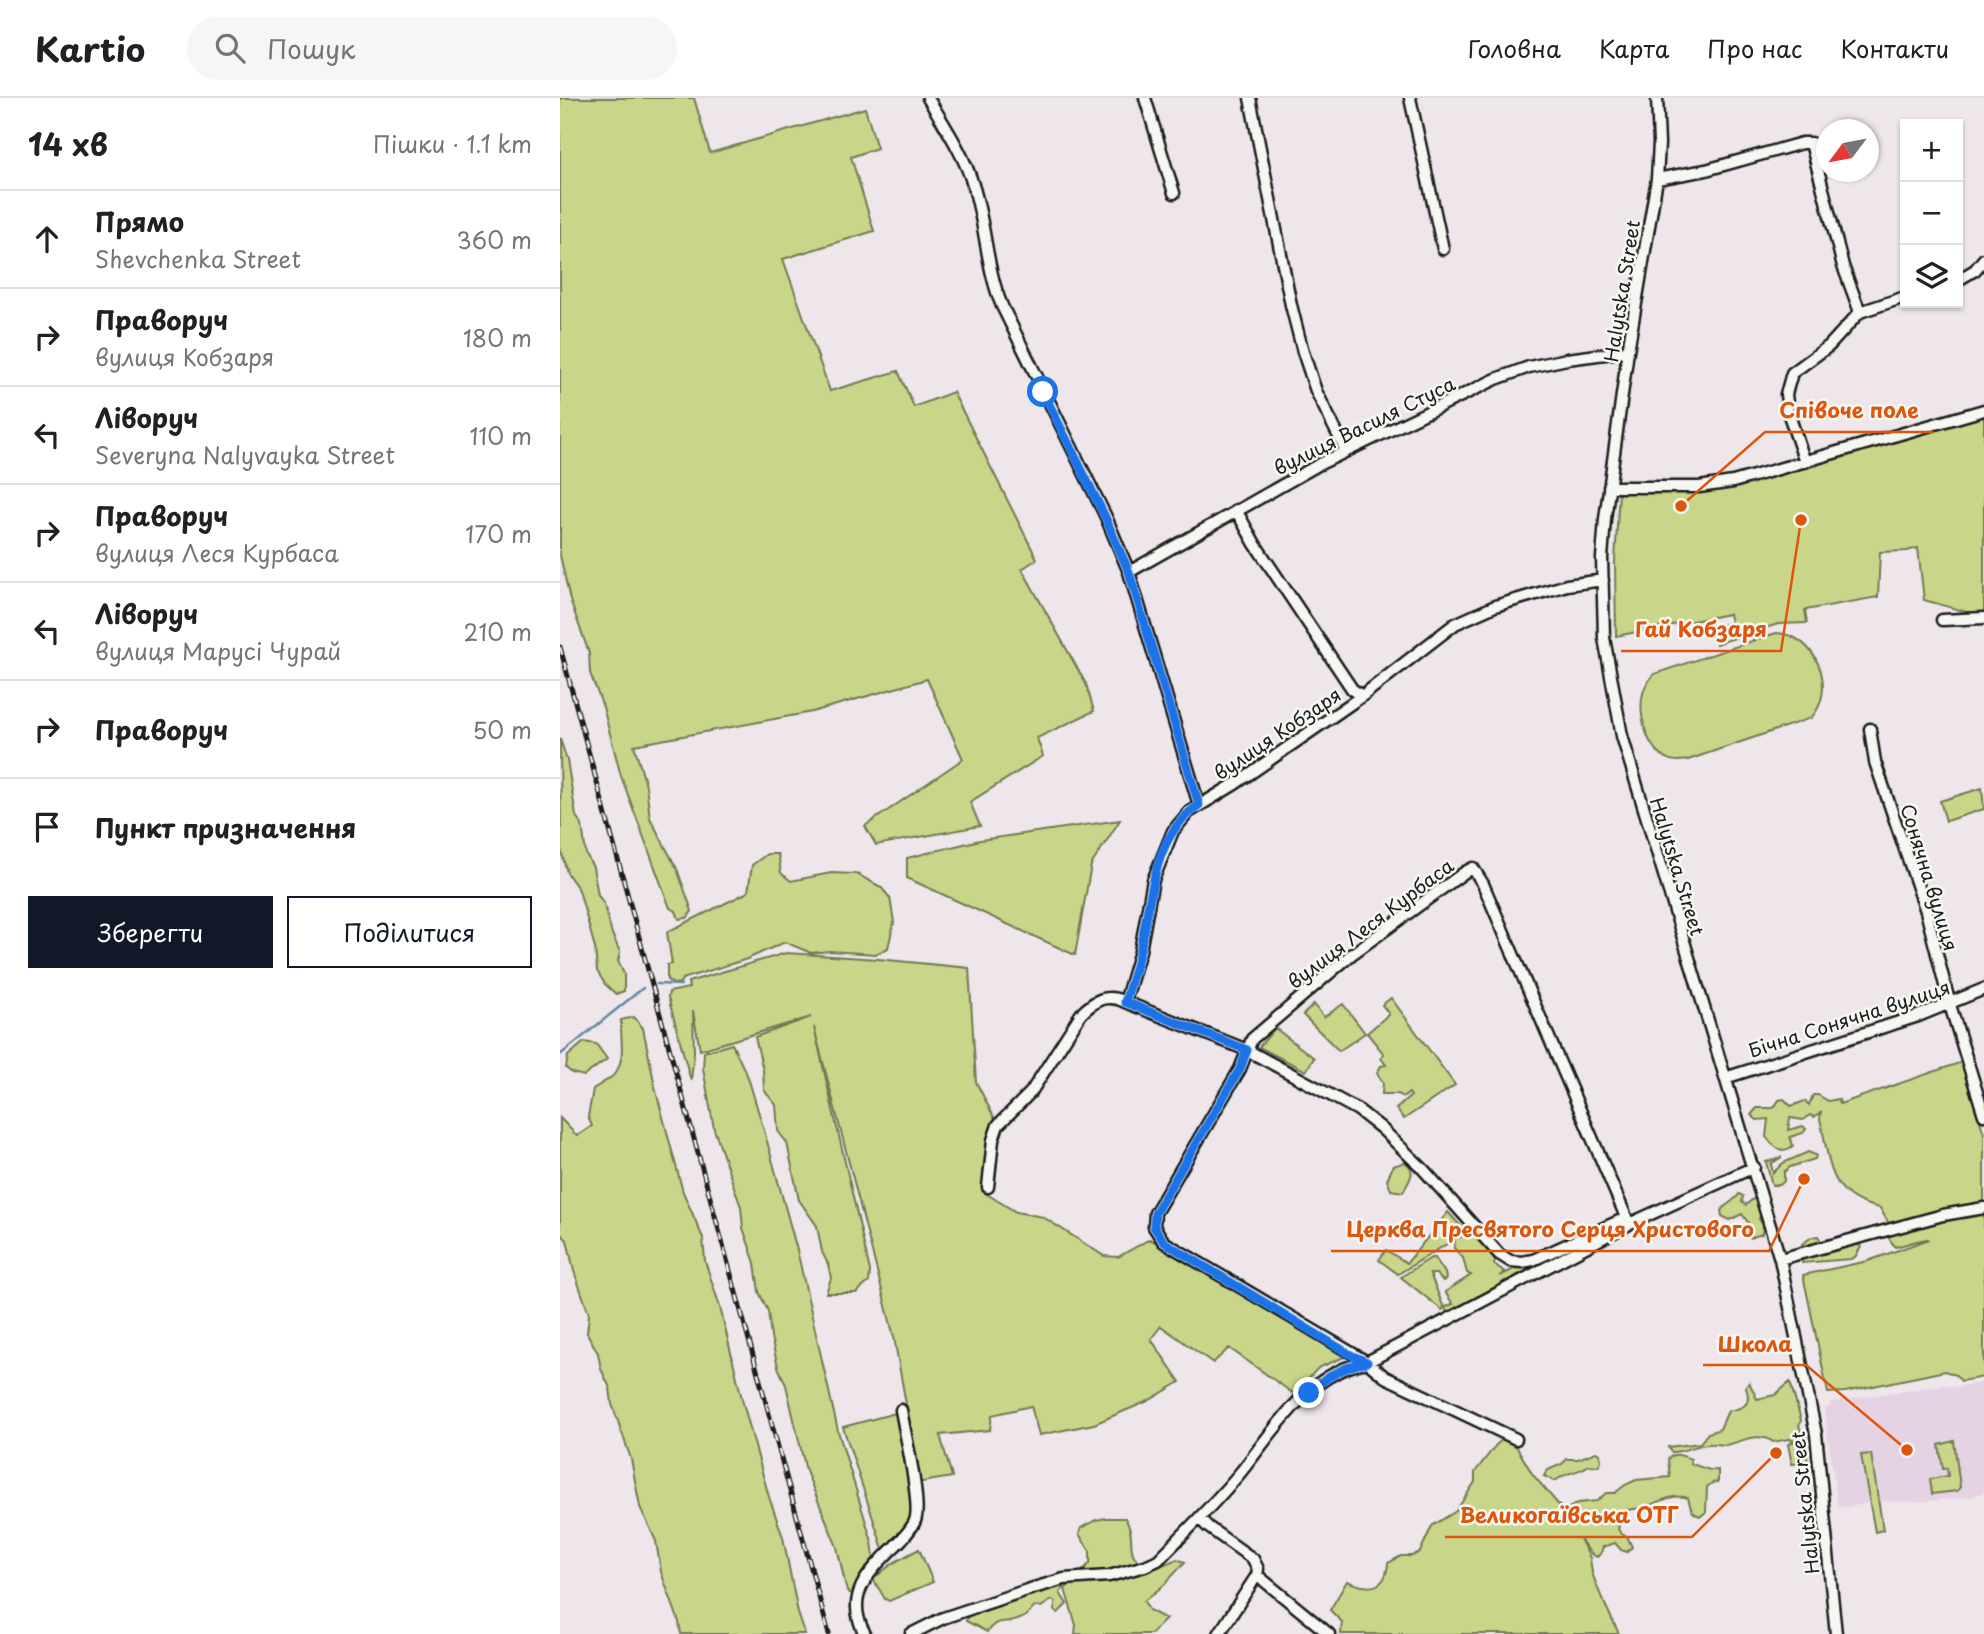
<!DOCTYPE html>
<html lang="uk">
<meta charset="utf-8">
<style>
body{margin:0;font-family:"Playpen Sans",sans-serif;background:#f6f6f6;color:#202124}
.controls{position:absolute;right:21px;top:21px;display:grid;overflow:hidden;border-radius:0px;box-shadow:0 2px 5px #0004}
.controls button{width:63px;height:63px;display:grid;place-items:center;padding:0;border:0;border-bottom:2px solid #e0e0e0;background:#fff;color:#202124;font:35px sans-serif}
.compass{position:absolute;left:1256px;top:21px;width:63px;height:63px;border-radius:50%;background:#fff;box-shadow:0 2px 5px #0004;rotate:238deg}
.stop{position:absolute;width:21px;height:21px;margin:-16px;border:5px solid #1a73e8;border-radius:50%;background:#fff}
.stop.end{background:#1a73e8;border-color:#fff;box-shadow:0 2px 7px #0008}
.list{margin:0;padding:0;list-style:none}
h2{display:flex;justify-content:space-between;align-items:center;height:91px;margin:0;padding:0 28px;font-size:30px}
h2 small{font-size:23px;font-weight:400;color:#757577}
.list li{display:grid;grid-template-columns:46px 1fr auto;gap:21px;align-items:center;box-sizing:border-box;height:98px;padding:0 28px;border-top:2px solid #e0e0e0}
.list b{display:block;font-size:26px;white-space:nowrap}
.list p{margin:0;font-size:23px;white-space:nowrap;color:#757577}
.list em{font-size:23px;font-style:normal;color:#757577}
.actions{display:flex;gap:14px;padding:21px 28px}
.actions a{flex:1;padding:16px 0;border:2px solid #111827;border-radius:0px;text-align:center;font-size:24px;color:#111827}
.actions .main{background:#111827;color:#fff}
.icon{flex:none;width:38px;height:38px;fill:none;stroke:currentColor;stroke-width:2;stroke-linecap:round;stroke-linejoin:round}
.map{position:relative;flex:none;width:1424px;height:1536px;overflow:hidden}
header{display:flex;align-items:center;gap:42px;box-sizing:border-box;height:98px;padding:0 35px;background:#fff;border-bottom:2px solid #e0e0e0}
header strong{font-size:33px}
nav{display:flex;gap:38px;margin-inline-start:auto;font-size:24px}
.search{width:490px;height:63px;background:#f6f6f6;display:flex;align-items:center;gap:18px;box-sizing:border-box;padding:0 24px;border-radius:38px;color:#757577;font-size:26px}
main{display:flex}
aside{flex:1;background:#fff}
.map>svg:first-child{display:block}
.built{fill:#e5d3e3}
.green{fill:#c9d689;stroke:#727952;stroke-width:2}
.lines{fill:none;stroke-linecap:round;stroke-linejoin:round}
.stream{stroke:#658a9f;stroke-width:2.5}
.minor-casing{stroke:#1c1c1c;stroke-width:15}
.minor{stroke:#f6f6f2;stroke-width:10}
.rail-casing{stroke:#1c1c1c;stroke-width:5}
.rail{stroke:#f6f6f2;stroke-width:2.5;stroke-dasharray:8;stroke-linecap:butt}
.route{stroke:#1a73e8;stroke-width:9}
.labels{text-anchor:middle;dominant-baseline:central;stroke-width:5;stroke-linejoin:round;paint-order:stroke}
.street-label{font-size:19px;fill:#1c1c1c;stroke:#f6f6f2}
.leader{fill:none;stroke:#de560d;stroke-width:2.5}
.callout-dot{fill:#de560d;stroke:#f6f6f2;stroke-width:2.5}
.callout-label{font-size:21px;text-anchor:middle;font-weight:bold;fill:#de560d;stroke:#f6f6f2;stroke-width:5;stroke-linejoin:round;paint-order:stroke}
</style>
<header>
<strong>Kartio</strong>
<div class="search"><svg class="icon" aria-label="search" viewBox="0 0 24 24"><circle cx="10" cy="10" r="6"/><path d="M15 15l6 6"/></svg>Пошук</div>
<nav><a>Головна</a><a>Карта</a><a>Про нас</a><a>Контакти</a></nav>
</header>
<main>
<aside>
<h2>14 хв<small>Пішки · 1.1 km</small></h2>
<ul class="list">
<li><svg class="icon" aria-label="ahead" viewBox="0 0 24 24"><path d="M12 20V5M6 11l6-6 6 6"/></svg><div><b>Прямо</b><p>Shevchenka Street</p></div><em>360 m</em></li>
<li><svg class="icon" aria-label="right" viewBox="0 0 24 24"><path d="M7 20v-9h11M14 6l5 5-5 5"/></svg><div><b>Праворуч</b><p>вулиця Кобзаря</p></div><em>180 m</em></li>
<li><svg class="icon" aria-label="left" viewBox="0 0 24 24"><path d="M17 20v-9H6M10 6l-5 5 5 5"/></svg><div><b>Ліворуч</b><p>Severyna Nalyvayka Street</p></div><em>110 m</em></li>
<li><svg class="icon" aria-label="right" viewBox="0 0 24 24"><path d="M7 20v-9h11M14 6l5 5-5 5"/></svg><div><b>Праворуч</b><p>вулиця Леся Курбаса</p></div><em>170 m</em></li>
<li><svg class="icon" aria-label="left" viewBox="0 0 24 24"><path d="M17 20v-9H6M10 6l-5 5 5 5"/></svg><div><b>Ліворуч</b><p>вулиця Марусі Чурай</p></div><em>210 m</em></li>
<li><svg class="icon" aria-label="right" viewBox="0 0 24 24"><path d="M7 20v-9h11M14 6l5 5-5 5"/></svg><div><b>Праворуч</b></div><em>50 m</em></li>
<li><svg class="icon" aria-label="arrive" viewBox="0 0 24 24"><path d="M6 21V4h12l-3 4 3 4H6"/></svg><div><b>Пункт призначення</b></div></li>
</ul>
<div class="actions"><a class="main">Зберегти</a><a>Поділитися</a></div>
</aside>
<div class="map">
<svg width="1424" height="1536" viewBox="0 0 1424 1536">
<rect width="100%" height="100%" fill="#eee6eb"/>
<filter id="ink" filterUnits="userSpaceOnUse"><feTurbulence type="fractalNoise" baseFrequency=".0143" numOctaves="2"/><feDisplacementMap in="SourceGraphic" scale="14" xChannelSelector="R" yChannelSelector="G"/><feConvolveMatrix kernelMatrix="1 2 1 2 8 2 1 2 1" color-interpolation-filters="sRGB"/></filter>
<g filter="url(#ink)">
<path class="built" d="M1424,1284V1394L1411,1399L1356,1404L1325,1403L1278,1410L1264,1310L1270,1309V1304L1383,1287L1395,1289Z"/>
<path class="green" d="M0,0H134L150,55L305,10L317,50L291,59L314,133L223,161L270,293L338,273L354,309L393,294L477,461L462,471L526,586L534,613L477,640L483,658L410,704L420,728L316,747L305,728L403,661L367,581L252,614L74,647L86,688L90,720L117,771L132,813L127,820L119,821L116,813L110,810L61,678L43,609L30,575L29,555L10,502L0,457Z
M1424,317V516H1414L1364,502L1358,450L1347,453L1320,454L1318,499L1245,512L1247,525L1218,526L1156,546L1152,531L1171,524L1169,516L1056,538L1055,464L1059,393L1139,394L1179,387Z
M1216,535C1256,536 1278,591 1251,620L1128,662C1120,663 1112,664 1106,660C1086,650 1078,615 1083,595C1085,587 1089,582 1094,576Z
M0,641L7,662L16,718L22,727L26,756L33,769L38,797L44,806L52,836L60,854L58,863L64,876V893L56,896L45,886L37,873L35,850L19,792L7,775L1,752Z
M1422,690L1424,711L1386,723L1380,703Z
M560,722L531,767L515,857L347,780V760L420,742Z
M207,756H218L221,775L231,783L271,775L297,776L321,789L330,800L334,824L328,850L316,856L269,853L251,855L225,844L187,861L122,881L120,885L114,886L107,882V867L112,866L107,834L188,794L192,767Z
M226,855L318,861L409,870L416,984L436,1023L429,1034L422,1093L456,1114L483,1119L544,1158L558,1159L590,1141L784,1259L758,1270L734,1296L669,1250L653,1265L601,1228L591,1241L620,1284L588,1303L534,1326L479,1337L471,1308L432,1317L430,1332L380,1337L392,1379L350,1386L354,1418L324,1454L283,1329L347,1312L334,1239L254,929L310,1173L309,1184L296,1195H266L271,1180L268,1166L262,1154L257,1128L239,1102L227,1045L218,1033L216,1007L204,992L203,972L195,939L251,919L140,952L133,913L134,955L131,983L108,899L109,894L129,890L128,884Z
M831,900L895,987L844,1021L836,1011L851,998L849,995L844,999L838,996H822L823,985L817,975L821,968L826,967L821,960L824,956L807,935L829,916L822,907Z
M754,906L764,919L783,906L805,935L779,953L743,917Z
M74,919L83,930L96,993L123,1094L143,1140L145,1163L160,1209L183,1305L209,1399L223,1439L238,1515L245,1536H121L119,1524L101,1474L96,1443L80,1409L71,1361L52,1306L50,1290L41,1271L38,1255L27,1235L29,1216L14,1173L7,1142L0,1135V1020L17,1038L32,1028L28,1019L33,991C40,986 52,981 56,974C66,959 60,938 61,922Z
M715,930L754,960L746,973L699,949Z
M24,944L36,946L47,961L24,978L12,975L6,970L8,958Z
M172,946L188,979L205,1036L237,1152L278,1333L312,1444L314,1459L297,1497L287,1494L277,1449L246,1373L226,1287L218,1269L211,1239L208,1213L199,1194L195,1165L183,1130L181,1109L154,1031L143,970L144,954Z
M1402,964L1424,1036V1279L1401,1283L1396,1277L1385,1273L1285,1294L1268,1295L1243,1177L1308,1163L1369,1141C1362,1140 1345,1147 1335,1149L1328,1139L1329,1135L1325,1129L1329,1126L1320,1110C1267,1099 1271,1066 1260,1021L1261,1014L1254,1019L1250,1017L1243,1022L1230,1020L1228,1032L1243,1028L1246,1031L1243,1035L1230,1039L1233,1048C1221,1057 1214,1049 1206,1039L1208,1021L1197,1022L1191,1017L1197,1010H1214L1219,1002L1224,1001L1231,1008L1245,1003L1249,1007L1253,997H1258L1268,1003L1279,1001L1280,1006Z
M1248,1054L1256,1057L1255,1061L1230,1069L1224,1074V1083L1220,1087H1212L1206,1064L1222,1059L1211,1066L1213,1075L1223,1065Z
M845,1064C858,1074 849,1082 843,1094L831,1092L827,1082L833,1068Z
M1179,1096L1183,1098L1182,1104L1186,1107L1193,1101L1198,1103L1202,1111L1199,1121L1203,1127L1202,1136L1190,1140L1185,1138L1189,1126L1182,1116L1170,1122L1162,1118L1161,1113C1165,1106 1174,1104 1179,1096Z
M888,1114L906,1134L897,1140L912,1136L922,1143L935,1162L934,1166L945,1174L940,1178L956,1170L981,1162L985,1164L983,1170L959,1181L944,1183L935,1193L917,1199L904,1211L887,1216L885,1209L893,1206L885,1194L911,1177L907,1175L903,1160L894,1150L895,1141L838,1176L819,1162L826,1152L847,1165Z
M1258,1138L1265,1151L1295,1144L1301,1149L1295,1159L1291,1161L1242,1165V1146L1252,1139Z
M871,1160H875L885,1175L886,1181L883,1183L876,1176H870L884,1210L882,1212L841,1179Z
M1189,1284L1197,1301L1215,1297L1230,1284L1241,1322L1239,1328L1244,1339L1240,1343L1245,1342L1248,1365L1232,1366L1228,1346L1235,1343L1229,1341L1213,1344C1199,1333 1181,1344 1166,1347C1160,1347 1155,1345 1149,1346C1137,1346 1125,1354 1112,1354L1108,1349L1140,1345L1148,1335L1160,1331L1168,1313C1184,1310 1192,1307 1186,1289Z
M944,1340L956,1348L973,1377L1009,1419L1007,1411L1018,1405L1037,1403L1046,1395H1055L1065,1387L1076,1382L1110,1379L1108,1361C1115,1353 1122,1358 1131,1361V1366C1142,1368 1147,1374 1158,1372V1384L1152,1385L1147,1389L1146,1414L1141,1418C1130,1416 1131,1409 1128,1400C1110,1394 1096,1408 1080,1410C1072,1412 1070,1410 1064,1414L1058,1431L1061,1436L1067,1438L1072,1449L1067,1454L1061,1452L1055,1445L1043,1449L1041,1455L1037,1459L1031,1456L1020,1441L1030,1460L1032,1475L1041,1498L1059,1536H781L782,1524L770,1512L787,1483C808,1492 826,1493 828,1465L841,1458H852L860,1454L872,1428L896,1413L915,1384V1374L936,1347Z
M1394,1343L1400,1389L1397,1393L1372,1396L1370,1381L1388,1378L1387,1370L1383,1371L1379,1347Z
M1036,1354L1040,1356L1041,1363L1038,1368L1029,1367C1018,1375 1008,1373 995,1383L984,1378L988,1372L1002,1366L1007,1361H1018Z
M1311,1356L1323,1432L1315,1434L1301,1357Z
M546,1420H565C580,1445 558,1457 593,1471L617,1461L625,1464L604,1487L584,1503L589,1512L606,1521L591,1536H515L516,1527L505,1491L530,1465V1453L519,1436L521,1430L536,1422Z
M359,1451L373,1484L329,1503L325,1501L313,1481L333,1465Z
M501,1487L504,1489L500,1495L507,1506L498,1515L495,1513V1504L492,1502L481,1509H475C471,1512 467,1518 462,1520C446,1528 439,1517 427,1534L406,1523L408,1518C417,1513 426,1512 435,1509C456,1500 478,1491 501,1487Z"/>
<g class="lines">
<path class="stream" d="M97,886L121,887
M0,957L83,890"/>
<defs>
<path id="minor" d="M368,0C384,27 404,56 413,87C426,127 426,170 442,208L546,419L569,474L639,707
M585,0L614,95
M690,0L731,207L743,254L756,293L786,353
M850,0L883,151
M1097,0L1099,45L1097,81L1068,253L1045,421L1042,460L1044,540L1062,638L1220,1161L1256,1336L1276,1536
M1097,81L1146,72L1242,45H1251L1283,168L1300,214
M1398,182L1415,172L1424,161
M1245,364L1228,314L1226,296L1232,275L1269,248L1300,214L1345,199
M1049,389H1139L1173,384L1424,312
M676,412L695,446L792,591L802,598
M569,474L758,367L936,281L969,269L1007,261L1068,253
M1382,522L1424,520
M1310,631L1315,664L1366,813L1390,907L1424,1017
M565,904L687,952L798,1012L821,1030L863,1071L939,1156L950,1163L962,1164L973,1162L1059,1123L1069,1126
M1165,980L1358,918L1424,891
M428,1089L433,1042L438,1027L471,994L521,916C535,902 546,895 565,904L580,853L593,782L613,733L629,714L675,686L802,598L895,526L935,508L1007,487L1043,482
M1220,1161L1383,1117L1424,1110
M956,1341L825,1279L807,1264L604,1144L594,1129L595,1115L680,971L692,941L792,856L905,774L913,770L923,786L1069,1126
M639,1420L648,1429L693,1461L698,1471L697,1477
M305,1536C281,1494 315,1469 342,1441C347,1435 355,1427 356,1419C360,1399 345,1335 341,1312
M351,1536L383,1520L467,1492L504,1481L549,1478L585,1468L598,1462C626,1434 654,1406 680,1375C714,1333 748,1274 807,1264L1069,1126L1194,1069
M659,1536L697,1477L769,1536"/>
</defs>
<use href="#minor" class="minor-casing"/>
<use href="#minor" class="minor"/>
<defs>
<path id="rail" d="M0,549L269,1536"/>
</defs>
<use href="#rail" class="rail-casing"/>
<use href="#rail" class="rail"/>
</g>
</g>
<g class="lines" filter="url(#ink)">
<path class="route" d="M483,294L545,419L569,474L639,707C591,739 592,802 580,852C576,870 570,887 565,904L687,952L680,971L595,1115L594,1129L604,1144L791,1257L807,1264C784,1268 766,1279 749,1295"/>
</g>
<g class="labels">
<g class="street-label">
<text transform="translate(1061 193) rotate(-81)">Halytska Street</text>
<text transform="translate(804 327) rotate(-26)">вулиця Василя Стуса</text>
<text transform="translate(717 635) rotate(-34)">вулиця Кобзаря</text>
<text transform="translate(1118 768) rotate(73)">Halytska Street</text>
<text transform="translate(1370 779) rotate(73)">Сонячна вулиця</text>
<text transform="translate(810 825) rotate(-37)">вулиця Леся Курбаса</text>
<text transform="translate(1289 920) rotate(-18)">Бічна Сонячна вулиця</text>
<text transform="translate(1244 1405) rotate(-96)">Halytska Street</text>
</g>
</g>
<path class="leader" d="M1121 408L1205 334H1373M1241 422L1221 553H1061M1244 1081L1209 1153H771M1347 1352L1246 1267H1143M1216 1355L1132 1439H885"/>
<g class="callout-dot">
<circle cx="1121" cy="408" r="7"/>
<circle cx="1241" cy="422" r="7"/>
<circle cx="1244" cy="1081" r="7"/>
<circle cx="1347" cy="1352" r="7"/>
<circle cx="1216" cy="1355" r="7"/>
</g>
<g class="callout-label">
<text x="1289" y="320">Співоче поле</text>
<text x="1141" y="539">Гай Кобзаря</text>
<text x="990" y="1139">Церква Пресвятого Серця Христового</text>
<text x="1195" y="1254">Школа</text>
<text x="1009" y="1425">Великогаївська ОТГ</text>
</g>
</svg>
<div class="controls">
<button>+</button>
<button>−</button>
<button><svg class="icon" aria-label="layers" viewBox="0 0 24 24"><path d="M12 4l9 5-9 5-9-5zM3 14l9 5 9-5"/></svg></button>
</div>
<svg class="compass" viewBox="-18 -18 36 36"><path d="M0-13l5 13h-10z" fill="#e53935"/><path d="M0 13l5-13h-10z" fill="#757577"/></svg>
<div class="stop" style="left:483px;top:294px"></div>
<div class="stop end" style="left:749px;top:1295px"></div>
</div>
</main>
